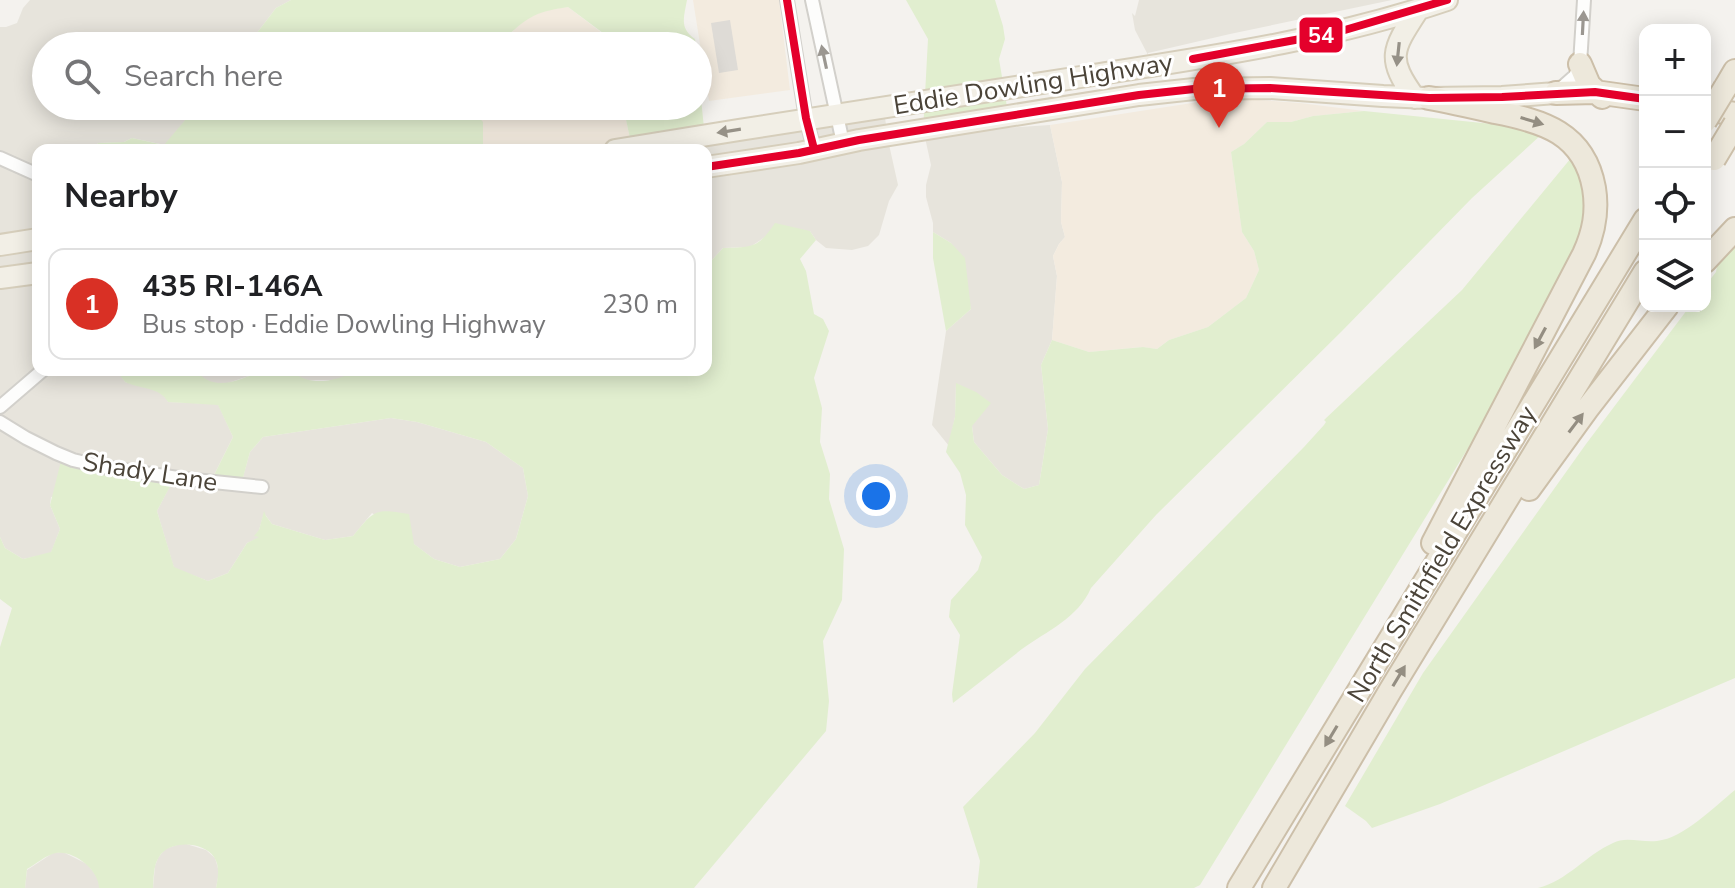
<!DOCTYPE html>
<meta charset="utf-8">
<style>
body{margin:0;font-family:"Nunito Sans",sans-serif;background:#f6f6f6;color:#202124}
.controls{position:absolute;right:24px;top:24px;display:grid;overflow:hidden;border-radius:16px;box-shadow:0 4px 20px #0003}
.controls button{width:72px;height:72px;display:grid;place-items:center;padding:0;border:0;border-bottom:2px solid #e0e0e0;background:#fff;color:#202124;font:40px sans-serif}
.you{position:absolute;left:876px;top:496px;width:28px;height:28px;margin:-20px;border:6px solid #fff;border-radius:50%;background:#1a73e8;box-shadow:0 0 0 12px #1a73e833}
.badge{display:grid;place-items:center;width:52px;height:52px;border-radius:50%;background:#d93025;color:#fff;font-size:26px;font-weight:700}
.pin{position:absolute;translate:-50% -66px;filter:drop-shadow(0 2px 4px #0008)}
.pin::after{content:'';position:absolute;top:42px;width:28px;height:24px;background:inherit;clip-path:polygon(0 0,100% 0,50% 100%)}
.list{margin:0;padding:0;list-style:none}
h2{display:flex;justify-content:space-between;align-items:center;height:104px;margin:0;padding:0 32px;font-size:34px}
h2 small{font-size:26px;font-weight:400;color:#757577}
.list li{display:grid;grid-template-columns:52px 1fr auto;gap:24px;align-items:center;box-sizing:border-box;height:112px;margin:0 16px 16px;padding:0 16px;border:2px solid #e0e0e0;border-radius:16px}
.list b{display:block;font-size:30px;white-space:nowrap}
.list p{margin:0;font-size:26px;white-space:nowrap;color:#757577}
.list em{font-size:26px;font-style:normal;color:#757577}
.icon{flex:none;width:44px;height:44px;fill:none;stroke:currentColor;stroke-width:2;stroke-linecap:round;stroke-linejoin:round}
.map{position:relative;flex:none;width:1735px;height:888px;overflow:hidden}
.search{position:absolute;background:#fff;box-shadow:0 4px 20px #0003;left:32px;top:32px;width:680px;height:88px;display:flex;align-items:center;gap:20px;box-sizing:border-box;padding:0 28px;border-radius:44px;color:#757577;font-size:30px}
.panel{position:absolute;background:#fff;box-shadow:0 4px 20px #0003;left:32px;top:144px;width:680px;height:232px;border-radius:16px}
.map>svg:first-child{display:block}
.residential{fill:#e7e4dc}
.commercial{fill:#f3ebdf}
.green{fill:#e1eecf}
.building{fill:#dedbd6}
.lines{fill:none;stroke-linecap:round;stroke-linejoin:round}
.street-casing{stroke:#d2d0cb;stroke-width:16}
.primary-casing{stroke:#d6cebb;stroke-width:24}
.highway-casing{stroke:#ccbfa9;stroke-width:26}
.street{stroke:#fdfdfc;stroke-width:12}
.primary{stroke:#f2efe6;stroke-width:20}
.highway{stroke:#ede8db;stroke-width:22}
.highway-bridge-casing{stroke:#ccbfa9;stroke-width:26;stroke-linecap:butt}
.highway-bridge{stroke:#ede8db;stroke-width:22}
.bus-1-casing{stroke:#fff;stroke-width:14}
.bus-1{stroke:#e4002b;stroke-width:8}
.oneway{fill:#9b9791}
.oneway2{fill:#969187}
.oneway3{fill:#948e82}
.labels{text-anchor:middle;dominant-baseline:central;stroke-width:6;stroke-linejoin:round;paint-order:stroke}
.street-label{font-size:26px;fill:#4b4439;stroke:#fff}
.line-badge{stroke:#fff;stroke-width:3}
.badge-label{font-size:22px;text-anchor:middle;font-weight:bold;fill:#fff}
</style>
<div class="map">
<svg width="1735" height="888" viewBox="0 0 1735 888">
<rect width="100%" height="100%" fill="#f4f2ee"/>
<path class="residential" d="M30,0H291L276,8L247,46H46V106H197L165,145L132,138L124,142L98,143L94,150H38V161L32,172L38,179V370L118,371L125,382L156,390L166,397L168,402L218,404L233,437L211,481L241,484L250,452L263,437L391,418L417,422L486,442L523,468L528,496L516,539L500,559L460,567L434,559L372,513L353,536L325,540L272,524L264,513L259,530L261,537L247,543L228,573L208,581L174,568L157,511L174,478L51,497L50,505L60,529L51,553L23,559L5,548L0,537V27H6L17,23L23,8Z
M1139,0H1392L1230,34L1148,53V55L1135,30L1132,13L1135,16Z
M884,110L888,140L898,185L889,201L879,235L868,246L852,250L826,248L816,240L810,231L765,237L750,247L723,248L711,261L706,262V150H626Z
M1050,125L1062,182L1061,222L1065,237L1059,244L1053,256L1057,276L1052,340L1041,365L1048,429L1039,485L1024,489L1002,475L974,442L972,426L956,384L955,417L949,446L932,425L946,331L971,309L951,243L933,232V223L926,197V185L931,165L924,133Z
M195,370H262L260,372L228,383L214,384L201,377Z
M293,370H354L353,372L338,380H302L293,372Z
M183,843L206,850L215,858L219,872L216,888H153L155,866L158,858L165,849Z
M63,852L87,864L99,879V888H25L27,870L53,853Z"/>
<path class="commercial" d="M693,0H779L790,90L709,101Z
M568,7L606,36L620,43L622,46H392L398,43L475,36H493L503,40L525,20L543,10Z
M1246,99L1300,103L1364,111L1313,116L1291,122H1267L1244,144L1231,152L1242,232L1254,251L1259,270L1246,298L1208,327L1169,340L1157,349L1142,347L1089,352L1052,340L1057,276L1053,256L1059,244L1065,237L1061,222L1062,182L1050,125L1205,101Z
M389,106H624L615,108L625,115L632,148L626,150H483V123L476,114L475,108L398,114L391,111Z"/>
<path class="green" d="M291,0H687C684,17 679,28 695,39L696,46H622L620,43L607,36L568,7C534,12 528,17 503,40C478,30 426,40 398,43L391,46H247L276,8Z
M906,0H995L1003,26L1005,39L999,59L1009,119L923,132L928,39Z
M698,69L705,138L632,148L625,115L613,108L624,106H698Z
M197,106H389L392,111L398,114L475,108L476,114L483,122V150H94L98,143L124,142L132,138L164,145Z
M1364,111L1522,127L1542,134L1472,198L1342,331L1156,515L1091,588C1078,618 1047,631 1022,649C999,667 976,685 953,703L952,694L960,635L949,617L951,600L978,570L982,557L965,525L966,495L960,473L946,452L955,417L956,383L976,392L991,403L972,426L974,442L1002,475L1024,489L1039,485L1048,429L1041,365L1052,340L1089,352L1143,347L1157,349L1169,340L1208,327L1246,298L1259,270L1254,251L1242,232L1231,152L1244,144L1267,122H1291L1313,116Z
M1571,158C1589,196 1590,211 1575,250L1489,414L1200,885L1194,888H977L980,861L963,807L1035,733L1085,669L1304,447L1324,425L1326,422L1324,420L1462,290Z
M775,223L810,231L816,240L800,259L806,271L814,314L823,319L829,331L814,378L822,408L820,442L830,474L829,499L844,549L842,600L823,641L829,701L826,731L694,888H216C218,878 220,866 214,857C203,841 169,840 159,857C153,866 154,878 153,888H99C99,870 74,850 56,853C46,855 36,864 27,869L25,888H0V647L12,608L0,599V537L5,548L23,559L51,552L60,529L50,505L62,457L175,477L157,511L174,567L208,581L228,573L247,543L259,537L254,536L259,530L264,511L266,516L272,524L325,540L353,536C374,510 375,508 409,514L414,544L434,559L460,567L500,559L516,539L528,496L523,468L486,442L417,422L391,418L263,437L250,452L241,485L211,481L233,437L218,405L168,402C160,387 140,389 125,382L117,371L82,370H195C215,393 236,380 260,372L262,370H293V372C309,386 335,382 353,372L354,370H706V262L711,261L723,248C753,247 758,248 775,223Z
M933,232L951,243L965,258L971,309L946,331L933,258Z
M1735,246V678L1440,804L1372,828L1366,821L1345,806L1423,673L1586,444L1690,306H1705V286L1716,272L1717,266Z
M1735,790V888H1538C1567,881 1586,855 1613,843C1626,836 1642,843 1657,841C1684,838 1714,807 1735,790Z"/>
<path class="building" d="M730,20L738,70L719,73L711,23Z"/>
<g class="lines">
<defs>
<path id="street" d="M787,0L806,118L814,149
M812,0L843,143
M1558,91L1575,76L1580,64L1584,0
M0,158L38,175
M0,407L43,370
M0,422L26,438L56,453L73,460L103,467L185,479L262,487"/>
<path id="primary" d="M1415,98C1386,58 1392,50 1418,10
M615,150C772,124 929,101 1087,76C1209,57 1330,40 1447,0
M706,167L799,153L859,140L1139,95L1194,89L1270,88L1383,96L1429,98L1502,97L1556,93
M0,245L38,239
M0,278L38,273"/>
<path id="highway" d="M1580,64L1589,85L1602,97
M1725,88L1735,71
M1556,93L1595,92L1645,99
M1429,98C1451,102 1473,107 1495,112C1543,121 1584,133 1594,188C1598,212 1594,232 1584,254L1433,543
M1705,109L1735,114
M1705,261L1735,229
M1529,489L1587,409L1667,306
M1239,888L1645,220
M1274,888L1390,691L1645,272"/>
</defs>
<use href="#street" class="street-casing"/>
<use href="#primary" class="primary-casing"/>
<use href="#highway" class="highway-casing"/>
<use href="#street" class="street"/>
<use href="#primary" class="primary"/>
<use href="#highway" class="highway"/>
<defs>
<path id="highway-bridge" d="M1705,121L1725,88
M1714,159L1735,124"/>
</defs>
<use href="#highway-bridge" class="highway-bridge-casing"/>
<use href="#highway-bridge" class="highway-bridge"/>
<defs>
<path id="bus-1" d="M787,0L806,118L814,149
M1193,59L1338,32L1447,0
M706,167L799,153L859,140L1139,95L1194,89L1270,88L1429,98L1502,97L1595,92L1645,99"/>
</defs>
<use href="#bus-1" class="bus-1-casing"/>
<use href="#bus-1" class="bus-1"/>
</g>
<defs><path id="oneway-solid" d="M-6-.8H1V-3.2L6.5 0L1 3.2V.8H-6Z" transform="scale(2)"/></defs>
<g class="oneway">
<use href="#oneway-solid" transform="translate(1583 23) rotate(-87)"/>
<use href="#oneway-solid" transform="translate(824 57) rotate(-102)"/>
</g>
<g class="oneway2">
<use href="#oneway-solid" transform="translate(1398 54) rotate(96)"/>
<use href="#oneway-solid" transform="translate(729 131) rotate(171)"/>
</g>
<g class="oneway3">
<use href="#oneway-solid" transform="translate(1532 121) rotate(17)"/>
<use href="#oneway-solid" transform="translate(1540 338) rotate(118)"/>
<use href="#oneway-solid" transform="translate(1576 423) rotate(-53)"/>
<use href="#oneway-solid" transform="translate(1399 676) rotate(-59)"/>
<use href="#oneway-solid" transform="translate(1331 736) rotate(121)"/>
</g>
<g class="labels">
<g class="street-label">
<text transform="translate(1033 84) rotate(-9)">Eddie Dowling Highway</text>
<text transform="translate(150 472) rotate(9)">Shady Lane</text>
<text transform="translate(1442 554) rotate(-59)">North Smithfield Expressway</text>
</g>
</g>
<rect class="line-badge" x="1298" y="16" width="46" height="38" rx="8" fill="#e4002b"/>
<g class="badge-label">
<text x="1321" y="43">54</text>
</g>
</svg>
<div class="controls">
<button>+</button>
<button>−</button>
<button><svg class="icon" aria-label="locate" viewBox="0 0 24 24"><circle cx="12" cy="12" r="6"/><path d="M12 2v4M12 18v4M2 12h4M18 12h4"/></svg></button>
<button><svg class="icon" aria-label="layers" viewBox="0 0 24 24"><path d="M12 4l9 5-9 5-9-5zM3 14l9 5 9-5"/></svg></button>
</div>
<div class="you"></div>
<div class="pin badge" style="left:1219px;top:128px">1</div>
<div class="search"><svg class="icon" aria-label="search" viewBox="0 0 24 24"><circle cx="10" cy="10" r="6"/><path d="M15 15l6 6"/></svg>Search here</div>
<section class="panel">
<h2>Nearby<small></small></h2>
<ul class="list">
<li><span class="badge">1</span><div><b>435 RI-146A</b><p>Bus stop · Eddie Dowling Highway</p></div><em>230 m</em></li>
</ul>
</section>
</div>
